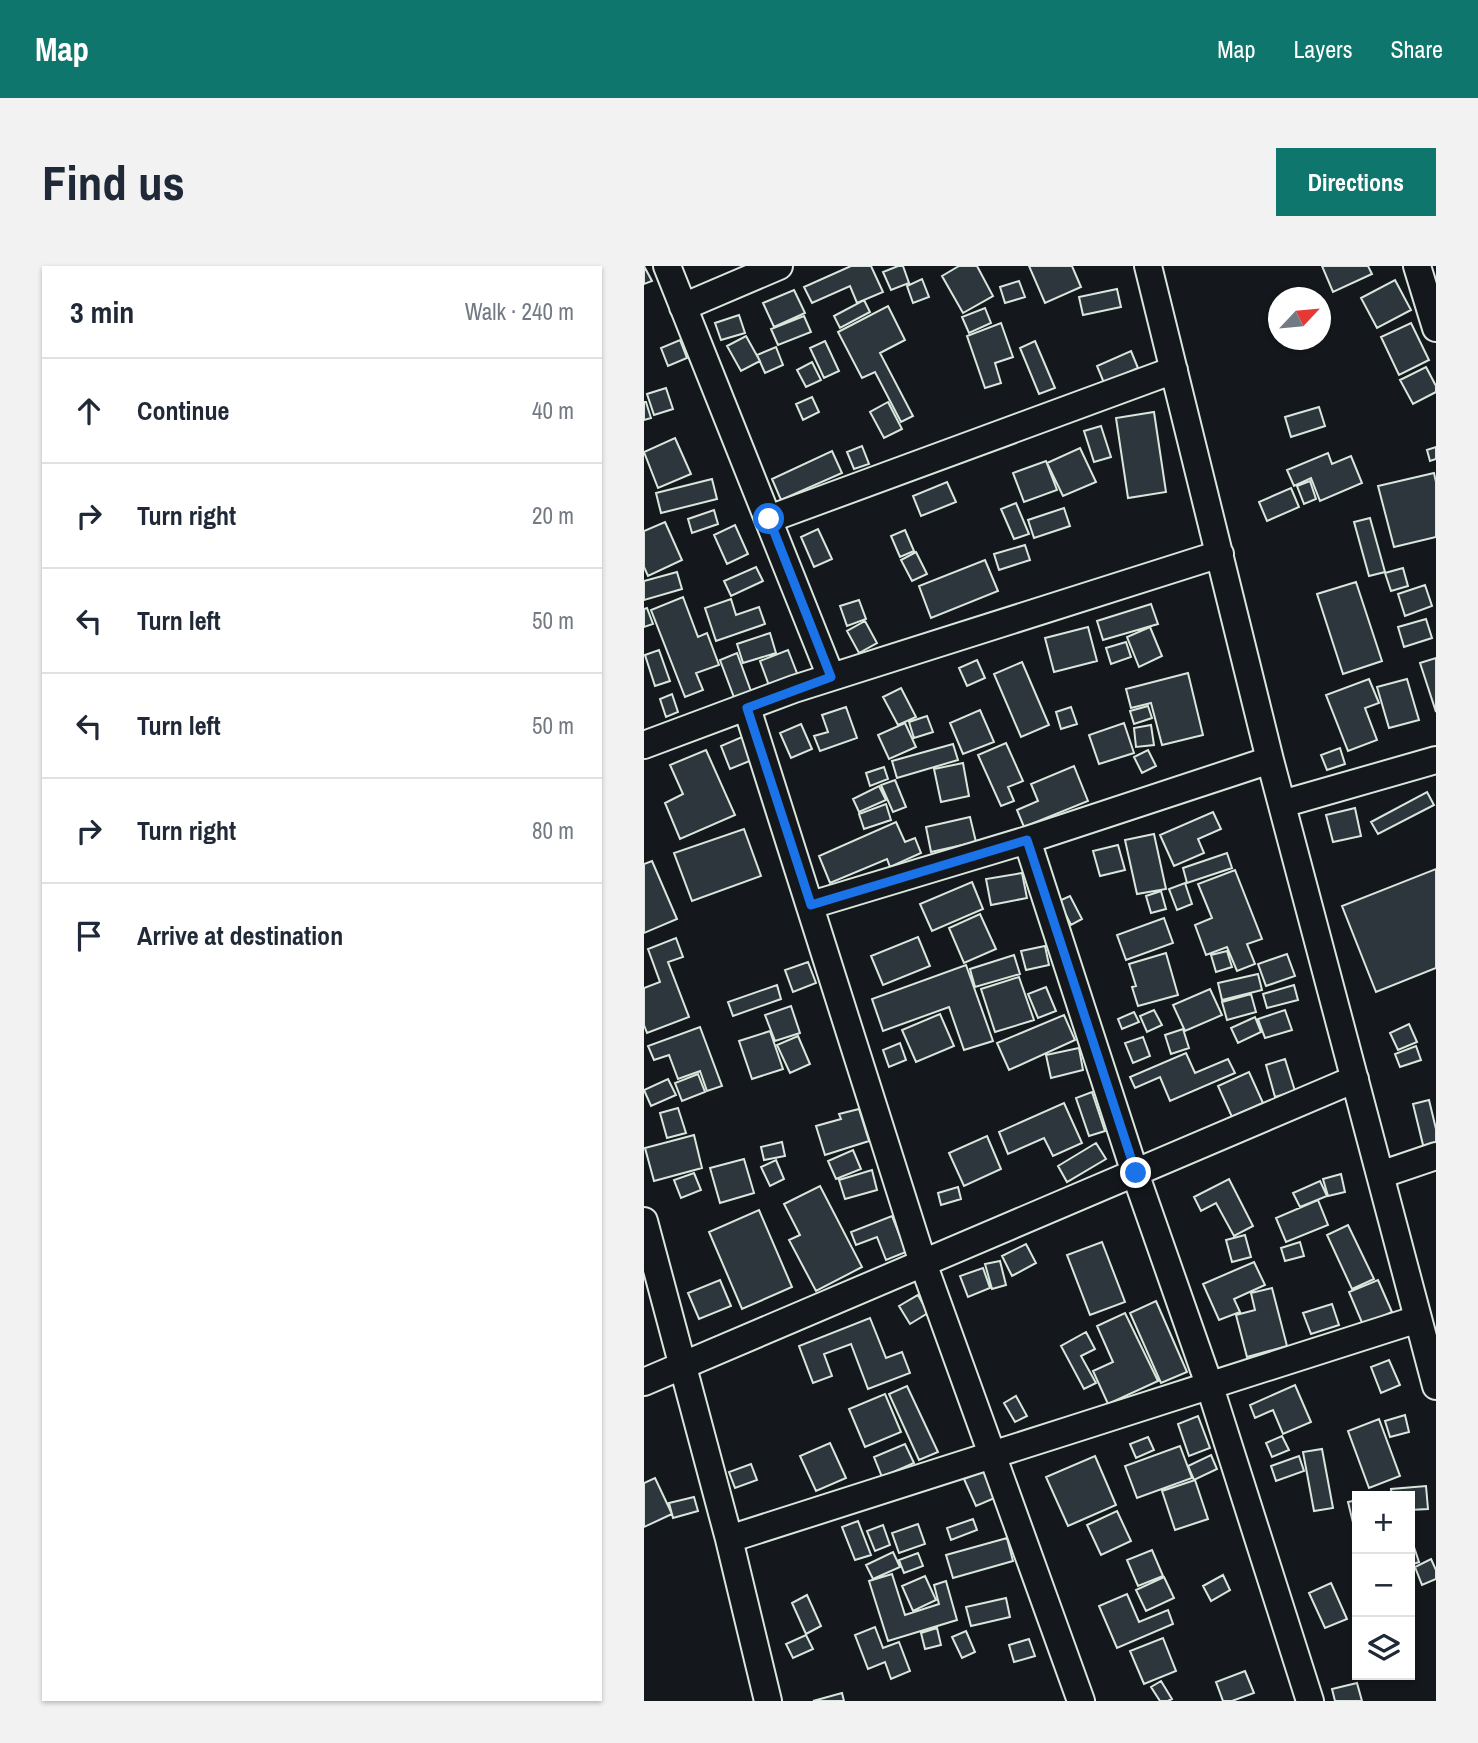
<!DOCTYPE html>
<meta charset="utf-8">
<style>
body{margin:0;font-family:"Archivo Narrow",sans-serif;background:#f2f2f3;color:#1f2937}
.controls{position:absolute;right:21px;bottom:21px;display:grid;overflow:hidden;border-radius:0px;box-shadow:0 2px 5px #0004}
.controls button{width:63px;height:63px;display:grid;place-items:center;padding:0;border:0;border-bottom:2px solid #e0e1e3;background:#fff;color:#1f2937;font:35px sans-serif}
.compass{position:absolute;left:624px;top:21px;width:63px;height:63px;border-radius:50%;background:#fff;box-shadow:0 2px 5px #0004;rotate:64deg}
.stop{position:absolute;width:21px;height:21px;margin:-16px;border:5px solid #1a73e8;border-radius:50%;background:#fff}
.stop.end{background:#1a73e8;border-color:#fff;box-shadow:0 2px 7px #0008}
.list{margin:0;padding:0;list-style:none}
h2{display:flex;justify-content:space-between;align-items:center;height:91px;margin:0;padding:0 28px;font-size:30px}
h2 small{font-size:23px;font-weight:400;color:#747a83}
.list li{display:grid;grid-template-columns:46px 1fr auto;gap:21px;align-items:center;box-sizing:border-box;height:105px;padding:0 28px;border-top:2px solid #e0e1e3}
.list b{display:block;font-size:26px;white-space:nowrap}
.list em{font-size:23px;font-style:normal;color:#747a83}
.icon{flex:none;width:38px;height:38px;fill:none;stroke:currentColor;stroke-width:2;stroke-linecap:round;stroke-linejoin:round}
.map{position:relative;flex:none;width:792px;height:1435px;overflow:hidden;border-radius:0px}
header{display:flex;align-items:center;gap:42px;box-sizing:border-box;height:98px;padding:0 35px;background:#0f766e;color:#fff}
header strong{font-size:33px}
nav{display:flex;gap:38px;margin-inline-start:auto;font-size:24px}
.intro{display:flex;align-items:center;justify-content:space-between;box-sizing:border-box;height:168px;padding:0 42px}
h1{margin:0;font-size:49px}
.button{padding:18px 32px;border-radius:0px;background:#0f766e;color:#fff;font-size:24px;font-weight:700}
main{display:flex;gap:42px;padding:0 42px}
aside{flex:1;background:#fff;border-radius:0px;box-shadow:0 2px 5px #0004}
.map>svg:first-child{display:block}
.building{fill:#2c363c;stroke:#d8e6dc;stroke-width:2}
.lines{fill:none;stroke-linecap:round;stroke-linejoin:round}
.minor-casing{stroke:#d8e6dc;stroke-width:30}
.minor{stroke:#14181c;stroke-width:26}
.route{stroke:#1a73e8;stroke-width:9}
</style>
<header>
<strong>Map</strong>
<nav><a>Map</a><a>Layers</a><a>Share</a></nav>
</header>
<div class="intro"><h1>Find us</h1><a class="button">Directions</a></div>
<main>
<aside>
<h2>3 min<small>Walk · 240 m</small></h2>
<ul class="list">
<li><svg class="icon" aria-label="ahead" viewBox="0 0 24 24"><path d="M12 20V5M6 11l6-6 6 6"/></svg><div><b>Continue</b></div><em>40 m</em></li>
<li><svg class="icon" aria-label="right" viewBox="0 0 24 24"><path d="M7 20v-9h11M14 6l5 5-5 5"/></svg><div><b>Turn right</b></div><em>20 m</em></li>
<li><svg class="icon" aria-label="left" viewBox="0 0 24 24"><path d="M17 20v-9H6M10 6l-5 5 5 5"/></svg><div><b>Turn left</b></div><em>50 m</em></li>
<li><svg class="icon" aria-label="left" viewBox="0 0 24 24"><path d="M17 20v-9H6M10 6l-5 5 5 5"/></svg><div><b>Turn left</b></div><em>50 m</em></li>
<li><svg class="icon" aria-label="right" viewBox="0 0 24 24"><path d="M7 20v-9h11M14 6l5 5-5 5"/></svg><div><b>Turn right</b></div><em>80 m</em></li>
<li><svg class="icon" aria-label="arrive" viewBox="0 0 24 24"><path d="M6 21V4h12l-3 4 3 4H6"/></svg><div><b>Arrive at destination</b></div></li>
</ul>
</aside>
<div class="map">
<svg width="792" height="1435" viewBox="0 0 792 1435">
<rect width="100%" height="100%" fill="#14181c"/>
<path class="building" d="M0,0L8,15L0,18Z
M207,0H227L239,26L213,37L206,20L168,37L160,21Z
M254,0H259L265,17L247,24L239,6Z
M315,0H333L349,30L319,47L298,10Z
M385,0H428L437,21L401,37Z
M678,0H724L728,8L689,26Z
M278,13L285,31L269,37L263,20Z
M751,14L767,44L733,62L717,32Z
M375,15L381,31L361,37L356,21Z
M473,23L477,41L439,49L435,31Z
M150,24L161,47L130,61L119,37Z
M220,34L226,46L196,62L190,50Z
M244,40L261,74L236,87L269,150L257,156L231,106L218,112L194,66Z
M341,42L347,57L325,67L318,51Z
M95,49L101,67L77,74L71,57Z
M160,50L167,66L134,79L127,63Z
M357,57L369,91L351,97L357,117L341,122L323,70Z
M767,57L785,94L755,109L737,71Z
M102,70L116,95L97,105L83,80Z
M36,74L43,92L24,100L17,82Z
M181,75L195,105L180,112L166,82Z
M391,75L411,122L395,128L376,82Z
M132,81L139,99L121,107L113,89Z
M487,85L494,102L460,117L453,100Z
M168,96L177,114L162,121L153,104Z
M782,101L792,120V126L769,138L756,114Z
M22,122L29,143L10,149L3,128Z
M168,131L175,146L159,154L152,138Z
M0,136H2L7,152L0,154Z
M244,136L258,163L240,172L226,146Z
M675,141L681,160L647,171L641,151Z
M510,146L522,226L484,232L472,152Z
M457,160L467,191L450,196L440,165Z
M31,172L47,208L14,222L0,186Z
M218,180L225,198L210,203L203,186Z
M792,181V193L786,195L783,184Z
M436,182L452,216L419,230L403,197Z
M188,185L198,207L137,234L128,213Z
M684,187L688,198L707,190L718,217L676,235L667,212L650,220L643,204Z
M402,195L413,224L380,236L369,207Z
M790,207L792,216V271L750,281L734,220Z
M68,213L73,233L17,247L12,227Z
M666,215L672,233L660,238L653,220Z
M303,216L312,236L277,250L269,230Z
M647,222L655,241L623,255L615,236Z
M372,237L385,268L370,273L357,243Z
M420,242L426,260L390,272L384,254Z
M70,244L74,258L48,267L44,253Z
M726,252L741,306L725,310L710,256Z
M21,256L38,294L4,310L0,301V265Z
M91,259L104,288L83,298L70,269Z
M174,263L188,293L170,301L157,271Z
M261,264L270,285L256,291L247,270Z
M381,279L386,294L355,304L350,288Z
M272,286L283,308L268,315L257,294Z
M341,294L354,325L287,352L275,320Z
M112,301L119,315L87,330L80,315Z
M759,302L764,320L747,325L741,307Z
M33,306L38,323L0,334V315Z
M712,316L738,395L699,408L673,328Z
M781,319L788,340L761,350L754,328Z
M39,331L54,371L63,367L75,399L52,407L59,424L41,431L7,344Z
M87,333L92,349L115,341L121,358L72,375L61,342Z
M215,334L222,353L203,360L196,340Z
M507,338L514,358L459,374L453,355Z
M3,342L9,358L0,361V343Z
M782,353L788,372L760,381L754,361Z
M221,355L233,377L215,387L203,365Z
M444,361L453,395L410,406L401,372Z
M506,361L518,390L495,401L483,371Z
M126,367L132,387L99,397L93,378Z
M482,376L487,391L467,398L462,382Z
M15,384L26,415L11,420L1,389Z
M144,384L156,415L127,425L116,395Z
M93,387L108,428L91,434L76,394Z
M792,392V446L776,397Z
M333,394L341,412L323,420L315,402Z
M378,396L405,459L377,471L350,408Z
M544,407L559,469L518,479L507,437L487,442L482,423Z
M725,413L735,437L721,442L733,474L704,485L682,429Z
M763,413L775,454L745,462L733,421Z
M257,422L272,451L254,459L239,431Z
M28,428L34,446L22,451L16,433Z
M504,440L508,452L490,458L486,445Z
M202,441L213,472L176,485L170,470L184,466L178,449Z
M427,441L433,458L417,463L412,446Z
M336,444L350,476L319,488L306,457Z
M283,450L289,466L270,472L265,456Z
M261,457L272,481L245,493L234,469Z
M480,457L490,487L455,498L445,469Z
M157,458L168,483L147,492L136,467Z
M507,459L510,479L492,481L490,462Z
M98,471L108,494L86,503L77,480Z
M362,477L379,515L364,521L370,535L357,540L334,489Z
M309,478L314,494L253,512L248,495Z
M696,482L701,498L683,504L677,489Z
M62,484L91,549L36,573L21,537L39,528L26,499Z
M504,484L512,500L498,507L490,491Z
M319,497L325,530L297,536L290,503Z
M430,500L444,535L380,561L373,544L394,535L387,518Z
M240,501L244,513L226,520L222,507Z
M251,514L262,541L249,546L237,519Z
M235,520L242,534L215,546L209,533Z
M783,526L790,539L734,568L727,556Z
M242,538L247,554L220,563L215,548Z
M711,542L717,570L689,576L682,549Z
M569,546L577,563L554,573L560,587L530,600L516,569Z
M326,551L332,576L287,586L282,561Z
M252,556L261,576L271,572L277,587L246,601L243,593L186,617L175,590Z
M100,563L117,610L48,635L30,587Z
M510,568L522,623L493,628L481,574Z
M474,579L481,604L456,610L449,585Z
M583,587L588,602L543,617L539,602Z
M8,595L33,653L0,667V598Z
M792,603V702L732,726L698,640Z
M591,604L618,673L603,678L611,698L593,705L583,681L562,689L551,659L568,652L554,618Z
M378,607L383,632L347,639L342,613Z
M328,616L339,643L288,665L276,638Z
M541,617L548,638L533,644L525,623Z
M517,625L522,643L507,647L502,630Z
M426,630L438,653L427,659L415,635Z
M336,648L352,683L320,697L305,662Z
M520,652L529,677L482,694L473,669Z
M274,671L286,700L239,719L227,690Z
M32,672L39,691L24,696L45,751L3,767L0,759V722L16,716L4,683Z
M401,680L405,699L382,704L377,685Z
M583,685L588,701L572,706L567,689Z
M522,687L534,729L494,740L488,721L492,720L485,698Z
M643,688L651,710L622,720L614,698Z
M370,689L376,708L331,721L326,703Z
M164,696L172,717L149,726L141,704Z
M322,699L349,775L320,784L305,741L239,765L228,733Z
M614,708L618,724L578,734L574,717Z
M375,711L390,754L351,766L337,723Z
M133,719L137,733L89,750L84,736Z
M650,719L654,734L623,742L619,728Z
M402,721L412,745L394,752L384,728Z
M566,723L578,749L541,765L529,739Z
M607,728L612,746L583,754L578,736Z
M147,740L156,767L131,775L121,749Z
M510,744L518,759L503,766L496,750Z
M641,744L648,764L621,772L614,753Z
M490,746L495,756L478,763L474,753Z
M296,748L310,780L272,796L258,764Z
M420,749L431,774L365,804L353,777Z
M611,751L617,766L594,777L587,762Z
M765,758L773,776L754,784L746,767Z
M56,761L78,820L63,825L56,805L34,813L25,789L10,794L4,780Z
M539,763L545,782L527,788L521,769Z
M126,765L139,803L108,813L95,775Z
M154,770L166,798L146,807L133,779Z
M499,771L506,790L489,797L481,777Z
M256,777L262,794L245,801L239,784Z
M772,780L777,794L756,801L751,788Z
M435,782L439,804L407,812L402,789Z
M542,787L551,807L584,793L591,807L526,835L516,811L491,822L486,811Z
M641,793L651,825L631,831L622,799Z
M605,806L619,837L588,851L574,820Z
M54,808L61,826L38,835L31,817Z
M24,813L32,829L7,840L0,824Z
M448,826L461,865L445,870L432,832Z
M785,834L792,863V881L780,883L769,838Z
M420,837L438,877L409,890L400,872L364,888L355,866Z
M34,842L42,867L23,872L16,847Z
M215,843L225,875L181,889L172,860L197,853L195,848Z
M50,869L58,902L10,915L1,882Z
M343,870L357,903L320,920L305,887Z
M138,876L141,890L120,894L117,881Z
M452,877L462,893L423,916L414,900Z
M209,884L217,903L192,913L184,895Z
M100,893L110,927L76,937L66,902Z
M132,894L140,913L126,920L117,901Z
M228,904L233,924L201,933L195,914Z
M50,907L57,924L37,932L30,914Z
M697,908L701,926L684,930L679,913Z
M585,913L609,960L590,970L572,937L557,945L550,931Z
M676,915L683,930L656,941L649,927Z
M176,920L218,1001L172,1025L145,974L156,969L140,938Z
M314,921L317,933L297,939L294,927Z
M674,934L684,959L642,976L632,952Z
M115,944L148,1021L98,1043L65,966Z
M248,950L262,986L242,994L233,971L212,979L207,966Z
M704,959L730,1013L708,1023L683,969Z
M601,969L607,991L588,996L582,974Z
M458,976L481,1036L446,1049L423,989Z
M656,976L660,990L641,995L637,982Z
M382,978L392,997L368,1010L358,990Z
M356,995L362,1019L348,1023L341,998Z
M610,996L621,1019L590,1033L596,1046L575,1054L559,1018Z
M339,1002L346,1022L324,1031L316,1010Z
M76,1014L87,1040L55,1053L44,1027Z
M734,1014L748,1046L719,1059L705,1026Z
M628,1022L643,1080L603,1091L592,1049L611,1044L607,1027Z
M274,1029L284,1047L266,1058L255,1040Z
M512,1035L543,1106L517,1117L486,1047Z
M688,1038L695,1059L667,1068L659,1047Z
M481,1047L514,1115L464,1138L449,1105L469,1096L453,1060Z
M226,1052L242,1092L258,1086L266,1107L224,1123L207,1078L180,1088L188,1110L169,1117L155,1080Z
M442,1066L451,1083L437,1090L452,1117L440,1123L417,1080Z
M745,1094L756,1119L737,1127L727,1101Z
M651,1119L667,1156L639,1168L629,1144L611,1152L606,1139Z
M263,1120L294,1186L275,1194L245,1128Z
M241,1128L257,1166L221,1181L205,1143Z
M372,1130L383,1150L371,1156L360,1137Z
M761,1149L765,1166L746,1171L741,1155Z
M554,1150L566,1182L545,1190L534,1158Z
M735,1153L756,1210L725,1222L704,1165Z
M638,1170L645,1184L628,1191L622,1177Z
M504,1171L510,1184L492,1192L486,1178Z
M186,1177L202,1212L172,1225L156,1190Z
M261,1178L270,1197L238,1211L230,1191Z
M536,1180L548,1212L493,1232L481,1200Z
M678,1183L689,1242L670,1245L659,1186Z
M567,1189L573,1203L550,1214L544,1200Z
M451,1190L472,1239L424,1260L402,1211Z
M655,1190L660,1205L632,1215L627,1200Z
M107,1198L113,1214L91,1222L85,1206Z
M348,1201L360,1228L332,1240L320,1213Z
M11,1212L28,1248L0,1261V1217Z
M551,1214L564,1253L531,1264L518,1225Z
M782,1220L784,1243L766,1244V1230H748L747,1223Z
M50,1231L54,1245L29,1252L25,1237Z
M713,1234V1268L712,1269L704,1236Z
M473,1245L487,1275L457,1289L443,1259Z
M329,1253L333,1264L307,1274L303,1262Z
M214,1255L227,1289L211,1294L198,1261Z
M274,1258L281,1278L255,1287L248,1267Z
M239,1259L246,1279L231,1285L223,1265Z
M363,1272L369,1295L309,1312L302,1289Z
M769,1278L775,1296L766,1299V1279Z
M508,1284L519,1310L494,1320L483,1294Z
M249,1286L256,1301L229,1313L222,1299Z
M274,1287L279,1300L260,1307L255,1294Z
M787,1293L792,1304V1313L778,1319L771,1301Z
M248,1308L261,1349L295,1338L290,1319L302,1315L313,1354L244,1375L225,1315Z
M579,1309L586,1324L567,1335L559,1320Z
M281,1310L292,1334L269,1345L258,1320Z
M520,1311L530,1332L502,1345L492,1324Z
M687,1317L703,1353L681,1362L665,1327Z
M483,1328L495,1356L524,1344L529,1358L473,1382L455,1340Z
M163,1329L177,1360L162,1368L148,1337Z
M362,1332L366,1351L327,1360L322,1341Z
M231,1361L239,1382L255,1376L266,1405L247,1413L241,1396L224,1403L211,1369Z
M293,1362L297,1379L281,1383L277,1367Z
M322,1365L331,1386L318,1392L308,1371Z
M162,1369L169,1383L149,1392L142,1378Z
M519,1372L532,1405L500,1418L486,1385Z
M385,1373L391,1390L370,1396L365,1379Z
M601,1405L610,1427L588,1435H579L572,1416Z
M517,1415L528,1433L524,1435H516L507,1421Z
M713,1417L718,1435H691L688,1423Z
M198,1427L200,1435H169Z"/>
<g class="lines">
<defs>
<path id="minor" d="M23,0L187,411
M504,0L626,494L792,1120
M773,0L792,62
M39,41L135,0
M125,253L530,104
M103,442L279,997L437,1435
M0,479L150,423L576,288
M638,538L792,494
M383,574L491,907L566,1121L666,1435
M167,639L383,574L626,494
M736,909L792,890
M0,955L85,1273L124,1435
M0,1116L711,813
M85,1273C314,1198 545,1128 774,1053"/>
</defs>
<use href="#minor" class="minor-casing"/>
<use href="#minor" class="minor"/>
</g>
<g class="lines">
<path class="route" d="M125,253L187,411L103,442L167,639L383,574L492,907"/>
</g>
</svg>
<div class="controls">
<button>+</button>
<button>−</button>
<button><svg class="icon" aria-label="layers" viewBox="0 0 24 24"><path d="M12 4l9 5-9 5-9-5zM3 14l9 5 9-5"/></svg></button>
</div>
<svg class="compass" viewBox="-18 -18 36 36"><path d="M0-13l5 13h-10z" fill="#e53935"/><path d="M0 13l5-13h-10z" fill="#747a83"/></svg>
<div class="stop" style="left:125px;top:253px"></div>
<div class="stop end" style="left:492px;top:907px"></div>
</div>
</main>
